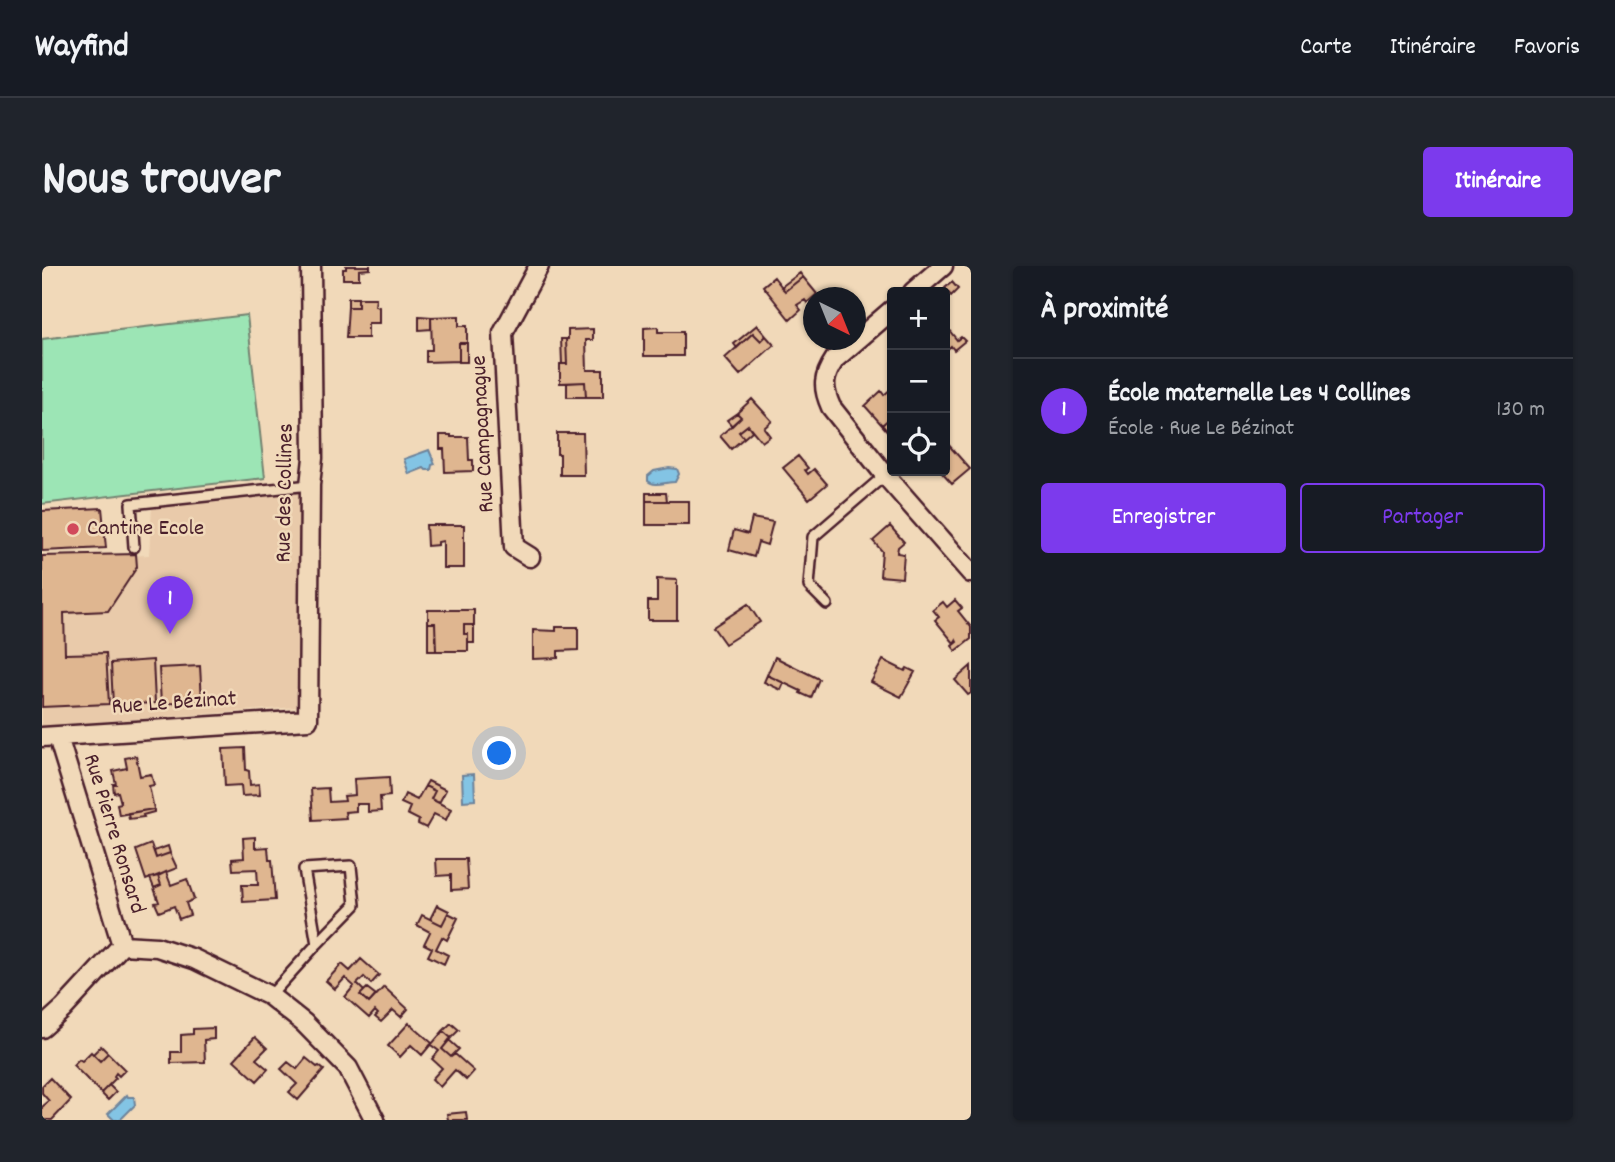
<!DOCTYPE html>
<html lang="fr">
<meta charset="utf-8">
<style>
body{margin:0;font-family:Dekko,sans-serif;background:#20242c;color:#f1f3f6}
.controls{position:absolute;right:21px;top:21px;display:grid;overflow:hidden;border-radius:7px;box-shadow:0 2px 5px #0004}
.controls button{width:63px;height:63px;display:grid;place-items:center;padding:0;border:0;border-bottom:2px solid #363941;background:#171b24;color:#f1f3f6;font:35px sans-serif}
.compass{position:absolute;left:761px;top:21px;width:63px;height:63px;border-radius:50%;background:#171b24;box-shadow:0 2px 5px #0004;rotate:137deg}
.you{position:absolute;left:458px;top:488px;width:24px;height:24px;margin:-18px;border:5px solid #fff;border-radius:50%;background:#1a73e8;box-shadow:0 0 0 10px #1a73e833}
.badge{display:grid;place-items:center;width:46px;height:46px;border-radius:50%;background:#7c3aed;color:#fff;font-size:23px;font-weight:700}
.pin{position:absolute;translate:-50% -58px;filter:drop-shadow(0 2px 4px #0008)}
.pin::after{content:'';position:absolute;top:37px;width:24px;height:21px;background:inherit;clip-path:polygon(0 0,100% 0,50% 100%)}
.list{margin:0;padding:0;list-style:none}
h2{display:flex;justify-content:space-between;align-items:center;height:91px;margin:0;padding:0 28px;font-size:30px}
h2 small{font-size:23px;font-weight:400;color:#9ea1a6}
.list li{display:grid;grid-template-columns:46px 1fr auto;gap:21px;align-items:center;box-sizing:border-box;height:105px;padding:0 28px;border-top:2px solid #363941}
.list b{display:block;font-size:26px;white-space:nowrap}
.list p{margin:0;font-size:23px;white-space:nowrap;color:#9ea1a6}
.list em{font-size:23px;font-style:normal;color:#9ea1a6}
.actions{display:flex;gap:14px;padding:21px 28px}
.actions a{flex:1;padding:16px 0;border:2px solid #7c3aed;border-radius:7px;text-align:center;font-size:24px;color:#7c3aed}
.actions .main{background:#7c3aed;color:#fff}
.icon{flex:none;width:38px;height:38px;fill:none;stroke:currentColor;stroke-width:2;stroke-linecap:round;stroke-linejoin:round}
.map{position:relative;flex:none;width:929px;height:854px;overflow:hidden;border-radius:7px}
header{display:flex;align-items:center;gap:42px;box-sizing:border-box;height:98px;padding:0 35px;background:#171b24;border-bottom:2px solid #363941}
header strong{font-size:33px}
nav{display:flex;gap:38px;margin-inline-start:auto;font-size:24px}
.intro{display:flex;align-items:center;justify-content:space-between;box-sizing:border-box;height:168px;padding:0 42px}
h1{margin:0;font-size:49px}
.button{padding:18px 32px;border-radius:7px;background:#7c3aed;color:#fff;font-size:24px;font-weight:700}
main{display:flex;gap:42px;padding:0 42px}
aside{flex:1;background:#171b24;border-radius:7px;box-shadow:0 2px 5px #0004}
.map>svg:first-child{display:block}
.built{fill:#e9caaa}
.green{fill:#9ce5b5;stroke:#738270;stroke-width:2}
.water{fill:#83c4e4;stroke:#6c829a;stroke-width:2}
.building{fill:#dfb690;stroke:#4a1f2b;stroke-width:2}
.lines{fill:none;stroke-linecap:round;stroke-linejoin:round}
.lane-casing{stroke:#4a1f2b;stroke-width:14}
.street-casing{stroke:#4a1f2b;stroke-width:23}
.lane{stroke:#f1d9b9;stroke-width:9}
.street{stroke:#f1d9b9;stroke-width:18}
.poi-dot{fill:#d1495b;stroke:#f1d9b9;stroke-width:2.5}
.labels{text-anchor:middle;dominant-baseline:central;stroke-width:5;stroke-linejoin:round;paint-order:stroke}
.street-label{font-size:23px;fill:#4a1f2b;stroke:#f1d9b9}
.poi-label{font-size:23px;fill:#4a1f2b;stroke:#f1d9b9;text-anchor:start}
</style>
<header>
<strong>Wayfind</strong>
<nav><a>Carte</a><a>Itinéraire</a><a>Favoris</a></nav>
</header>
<div class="intro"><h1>Nous trouver</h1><a class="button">Itinéraire</a></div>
<main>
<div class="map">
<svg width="929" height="854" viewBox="0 0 929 854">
<rect width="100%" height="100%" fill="#f1d9b9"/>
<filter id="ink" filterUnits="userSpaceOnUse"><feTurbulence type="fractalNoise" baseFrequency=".0143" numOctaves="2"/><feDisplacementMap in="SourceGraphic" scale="14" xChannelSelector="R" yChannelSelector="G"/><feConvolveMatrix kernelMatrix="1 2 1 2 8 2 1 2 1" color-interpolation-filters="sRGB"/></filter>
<g filter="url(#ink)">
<path class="built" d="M260,226L254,441L0,460V294L107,289L110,242Z"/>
<path class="green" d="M205,49L223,212L0,238V73Z"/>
<path class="water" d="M387,184L393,198L390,199L389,204H384L382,202L367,208L362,193Z
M627,202L635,203L637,208L633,216C624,216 612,221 606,215V210L612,205Z
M432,508L433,534L421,535L420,509Z
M85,829L86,831H92L93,839L78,854H72L66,848Z"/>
<path class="building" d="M304,0H328V3L317,4V13H301V3H304Z
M758,7L761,11L743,25L739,21Z
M732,11L743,25L761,11L775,28L765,37L763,34L755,39L759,44L748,54L721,20Z
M910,16L916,23L909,30L903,22Z
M306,32H316V41H306Z
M316,32H334L333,40L337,41V57H326V72H304L306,41H316Z
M377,50L389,51V63L377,64Z
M417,50V60H425V77H417V95L384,96V84H390L389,51Z
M715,59L724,70L719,75L711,67L695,82L692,78Z
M903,59L915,74L919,71L923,75L912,84L909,80L903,85Z
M616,61V66H641V90H602V62Z
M551,63V74H544L545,104H561V131H544L543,116L518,117V98H525L524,73H526V64Z
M711,67L719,75L724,70L732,79L698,109L683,92Z
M519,73H524L525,98H520Z
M417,77H425V96H417Z
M543,116L544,131H525V117Z
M850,122V150L840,159L823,140L839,125L842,129Z
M710,133L730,155L722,162L728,170L720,176L706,159L697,166L702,172L689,183L678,170L699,151L695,147Z
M695,147L699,151L690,160L685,154Z
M850,150V164L847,167L840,159Z
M706,159L710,165L702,172L697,166Z
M515,167H541L542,209H518V188H515Z
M398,169H409V171H426L427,194H431V205L403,206L402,183H398Z
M904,176L928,203L910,218L898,205H903V177Z
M756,190L766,202L763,204L766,208L772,203L785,218L767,233L741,202Z
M604,227H624L625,235H604Z
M604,235H647V259H604Z
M60,242L64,282L0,285V245Z
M710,252L731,256L725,279L716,276L712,291L687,284L692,264L706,268Z
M384,259H422V302H401V275L396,276V279L385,280Z
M848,260L862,276L856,281L855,287L862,288L860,312L838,310L840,285L831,275Z
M94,288L95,301L66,345L22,347L23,388L64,387L67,438L0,441V290Z
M615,313L635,314V354H606V335H615Z
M913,334L920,342L916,345L929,361V373L914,385L910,380L915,376L914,374L912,377L893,354L897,351L891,344L901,336L905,341Z
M706,338L718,356L683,378L671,361Z
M386,344H432V359H422V368H426V385H394L393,357H386Z
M386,357H393L394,385H386Z
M422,359H432V377H426V368H422Z
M514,361H536V384L516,385V392L491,393V364L514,365Z
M733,391L777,413L769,432L758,427L759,425L725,409Z
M111,394L113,437L71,439L69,397Z
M841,394L863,405L865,402L873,406L859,431L829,416Z
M158,400L160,435L119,438L117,402Z
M929,400V427L926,429L913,414Z
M725,409L742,417L739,424L722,416Z
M203,482L204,504L207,505L208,519L217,518L218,529L200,530L199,519L183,520L181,483Z
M94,490L98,510L109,508L112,519L107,520L112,543L77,549L75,538L79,537L76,526L72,527L71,518H74L71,505L85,502L83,492Z
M347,511L348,530L338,531L339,545L326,546V538H314V545L303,546L304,552L271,554L269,523L286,522L287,536L303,535L302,530L313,529L312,513Z
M386,515L404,524L397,537L389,533L393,525L383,520Z
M383,520L393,525L389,533L409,543L404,554L392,548L384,562L376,558L377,554L365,548L368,541L359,537L363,528L375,534Z
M112,543V546L101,549L102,551L87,553L86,547Z
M213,571V582L226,581L227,594H230L233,634L201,636L200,619H216L215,603L191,604L190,593L202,592L201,572Z
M109,578L114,592L128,587L135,602L104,614L94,584Z
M126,580L128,587L114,592L112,585Z
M394,593H424L426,623L409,624V609L395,610Z
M124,606L129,619L145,613L152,633L144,637L148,649L137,653L132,640L117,646L113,637L117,636L112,622L119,619L116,610Z
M116,610L119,619L112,622L108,612Z
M395,639L407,645L400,659L388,653Z
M406,647L416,652L405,674L400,671L394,683L406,689L402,698L386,690L390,682L382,678L388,666L375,659L380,649L400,659Z
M319,693L337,709L329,718L322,711L315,718L322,725L318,729L327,737L342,721L366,743L359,751L351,744L339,756L333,751L336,748L333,745L327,752L303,731L312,720L303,712L293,723L284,715L300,698L308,705Z
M325,722L334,729L327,737L318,729Z
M367,757L390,777L380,789L369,779L358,791L346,780Z
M409,757L417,764L409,772L401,765Z
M172,762V773L162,774L163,796L129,797V786H139V769L151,768V763Z
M401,765L409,772L400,783L409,791L413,788L432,805L424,814L413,804L398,821L390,813L400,802L390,793L397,785L389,779Z
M213,771L225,782L214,793L226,803L215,815L192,794Z
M407,774L417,783L409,791L400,783Z
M59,780L66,787L58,795L51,788Z
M49,786L58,795L66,787L83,804L77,810L74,807L72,810L74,812L59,827L31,799L37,793L40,795Z
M264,792L275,801L277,800L282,804L256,834L247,826L255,818L239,803L246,796L255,803Z
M8,812L29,834L10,854H0V841L7,835L0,827V820Z
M67,819L74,826L66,834L59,827Z
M424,846L425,854H406L405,848Z"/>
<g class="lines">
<defs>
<path id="lane" d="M92,281L89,238L268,219
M785,338L767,320L771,271L843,209
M228,730L275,678L313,639L309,600L262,603L275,678"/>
<path id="street" d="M871,26L901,0
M850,44L793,93C781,111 780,121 789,141L843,209L929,307
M488,291L472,281L461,67L497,0
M0,471L266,454L268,219L271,192L269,0
M16,471L80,679
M0,762L21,743L80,679L115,681L152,693L228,730L262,757L306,802L333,854"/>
</defs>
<use href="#lane" class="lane-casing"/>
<use href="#street" class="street-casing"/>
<use href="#lane" class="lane"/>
<use href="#street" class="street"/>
</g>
</g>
<circle class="poi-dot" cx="31" cy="263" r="7"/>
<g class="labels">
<g class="street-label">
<text transform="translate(442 168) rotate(-93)">Rue Campagnague</text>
<text transform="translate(244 227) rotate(-89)">Rue des Collines</text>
<text transform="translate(132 438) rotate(-4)">Rue Le Bézinat</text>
<text transform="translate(71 568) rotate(73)">Rue Pierre Ronsard</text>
</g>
<g class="poi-label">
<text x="45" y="263">Cantine Ecole</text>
</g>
</g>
</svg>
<div class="controls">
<button>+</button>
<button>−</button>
<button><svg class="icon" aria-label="locate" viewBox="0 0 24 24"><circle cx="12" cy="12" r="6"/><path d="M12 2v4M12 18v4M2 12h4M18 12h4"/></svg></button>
</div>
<svg class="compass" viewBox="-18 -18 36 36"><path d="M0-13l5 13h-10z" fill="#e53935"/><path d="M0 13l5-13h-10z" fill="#9ea1a6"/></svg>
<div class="you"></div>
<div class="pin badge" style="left:128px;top:368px">1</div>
</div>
<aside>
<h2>À proximité<small></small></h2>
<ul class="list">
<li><span class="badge">1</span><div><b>École maternelle Les 4 Collines</b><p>École · Rue Le Bézinat</p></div><em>130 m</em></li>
</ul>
<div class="actions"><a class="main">Enregistrer</a><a>Partager</a></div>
</aside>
</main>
